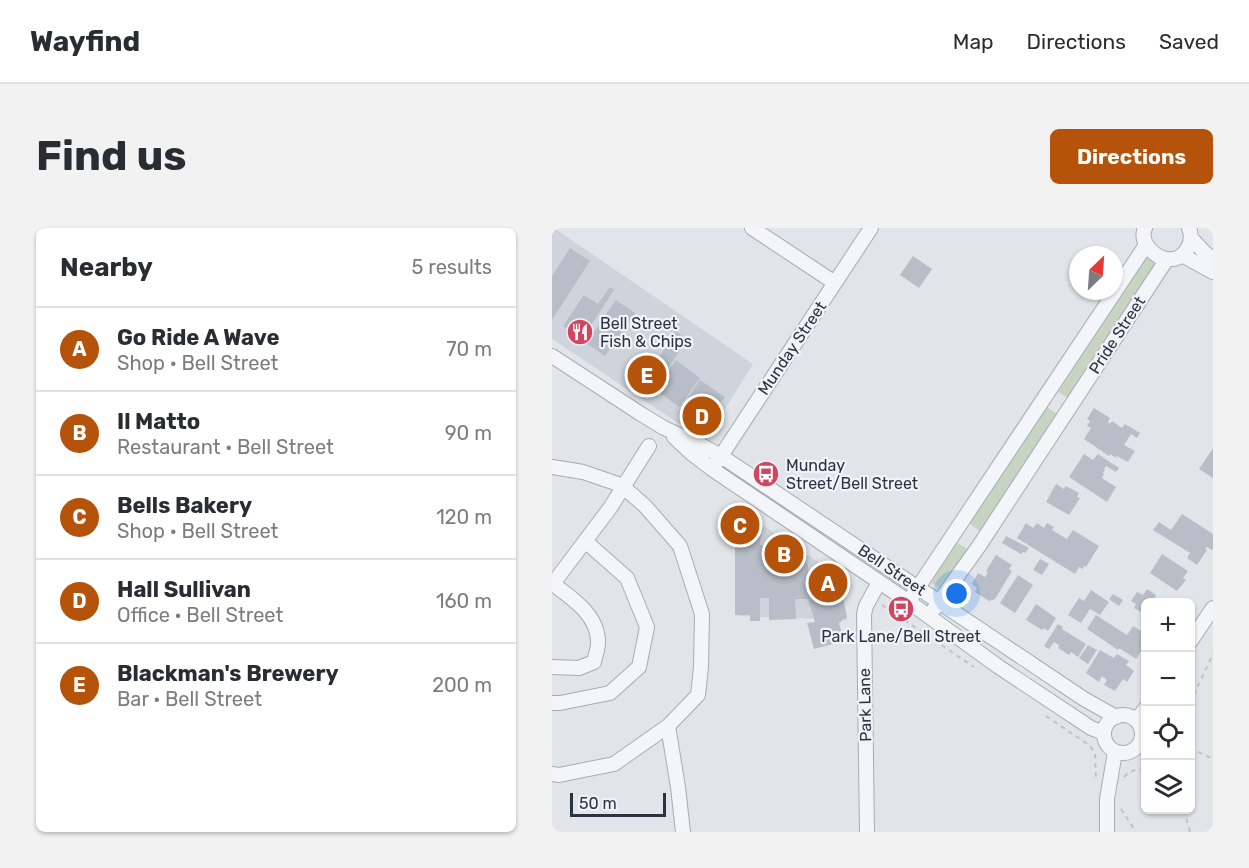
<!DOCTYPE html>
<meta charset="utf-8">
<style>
body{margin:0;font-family:Rubik,sans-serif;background:#f2f2f3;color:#2b2b33}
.controls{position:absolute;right:18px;bottom:18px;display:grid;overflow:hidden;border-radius:9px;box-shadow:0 2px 4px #0004}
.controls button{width:54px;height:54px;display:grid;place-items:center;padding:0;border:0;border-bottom:2px solid #e1e1e2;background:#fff;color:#2b2b33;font:30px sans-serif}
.compass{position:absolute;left:517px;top:18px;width:54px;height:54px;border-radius:50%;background:#fff;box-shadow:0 2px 4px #0004;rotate:25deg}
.scale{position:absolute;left:18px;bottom:15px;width:96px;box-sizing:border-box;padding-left:6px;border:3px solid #293342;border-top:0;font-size:16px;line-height:21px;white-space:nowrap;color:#293342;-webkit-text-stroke:4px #f0f3f7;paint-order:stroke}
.you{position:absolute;left:405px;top:366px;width:21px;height:21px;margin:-15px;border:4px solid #fff;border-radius:50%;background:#1a73e8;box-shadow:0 0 0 9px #1a73e833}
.badge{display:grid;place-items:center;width:39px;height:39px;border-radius:50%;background:#b45309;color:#fff;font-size:20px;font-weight:700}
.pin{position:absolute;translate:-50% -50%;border:3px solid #fff;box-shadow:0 2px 6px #0006}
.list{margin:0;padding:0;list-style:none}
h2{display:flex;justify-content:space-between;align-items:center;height:78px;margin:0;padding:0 24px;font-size:26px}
h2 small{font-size:20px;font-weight:400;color:#7c7c81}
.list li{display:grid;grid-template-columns:39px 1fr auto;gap:18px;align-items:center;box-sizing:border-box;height:84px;padding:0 24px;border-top:2px solid #e1e1e2}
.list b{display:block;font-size:22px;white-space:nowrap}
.list p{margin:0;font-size:20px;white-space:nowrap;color:#7c7c81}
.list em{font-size:20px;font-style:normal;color:#7c7c81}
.icon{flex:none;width:33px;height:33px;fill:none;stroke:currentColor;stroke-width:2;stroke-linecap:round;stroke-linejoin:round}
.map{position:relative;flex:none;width:661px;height:604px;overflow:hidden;border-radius:9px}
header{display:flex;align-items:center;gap:36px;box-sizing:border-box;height:84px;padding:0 30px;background:#fff;border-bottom:2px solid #e1e1e2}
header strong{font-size:28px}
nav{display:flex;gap:33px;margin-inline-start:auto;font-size:21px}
.intro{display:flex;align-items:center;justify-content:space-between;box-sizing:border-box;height:144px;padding:0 36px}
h1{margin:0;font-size:42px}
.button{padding:15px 27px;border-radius:9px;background:#b45309;color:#fff;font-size:21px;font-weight:700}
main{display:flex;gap:36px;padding:0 36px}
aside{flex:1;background:#fff;border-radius:9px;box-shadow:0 2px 4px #0004}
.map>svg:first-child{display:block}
.built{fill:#cfd4dc}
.green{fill:#c7d4c2}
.building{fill:#b8bec7}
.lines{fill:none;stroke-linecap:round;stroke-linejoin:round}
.minor-casing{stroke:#a6acb4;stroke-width:16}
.path{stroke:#bfc3c9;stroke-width:2;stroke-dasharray:4.5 4.5;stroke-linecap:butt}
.minor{stroke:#f4f5f8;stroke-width:14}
.labels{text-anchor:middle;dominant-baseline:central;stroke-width:4.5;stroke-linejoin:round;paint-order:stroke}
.poi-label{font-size:16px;fill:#293342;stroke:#f0f3f7;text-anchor:start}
.street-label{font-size:16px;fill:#293342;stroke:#f0f3f7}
</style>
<header>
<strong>Wayfind</strong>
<nav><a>Map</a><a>Directions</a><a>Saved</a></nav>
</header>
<div class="intro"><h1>Find us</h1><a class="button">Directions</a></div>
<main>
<aside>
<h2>Nearby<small>5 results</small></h2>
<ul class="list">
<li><span class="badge">A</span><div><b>Go Ride A Wave</b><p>Shop · Bell Street</p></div><em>70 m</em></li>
<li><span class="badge">B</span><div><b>Il Matto</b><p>Restaurant · Bell Street</p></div><em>90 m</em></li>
<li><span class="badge">C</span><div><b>Bells Bakery</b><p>Shop · Bell Street</p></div><em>120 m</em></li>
<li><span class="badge">D</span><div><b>Hall Sullivan</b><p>Office · Bell Street</p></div><em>160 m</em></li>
<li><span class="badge">E</span><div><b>Blackman's Brewery</b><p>Bar · Bell Street</p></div><em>200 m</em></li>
</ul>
</aside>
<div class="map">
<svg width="661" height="604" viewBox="0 0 661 604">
<rect width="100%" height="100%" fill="#e1e5ea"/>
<path class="built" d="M0,0H2L201,136L153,213L0,111Z
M186,281L289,349L295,392L186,388Z"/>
<path class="green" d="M594,29L605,36L516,170L506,164Z
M495,179L507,187L429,304L417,295Z
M404,314L417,322L390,362L378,354Z"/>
<path class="building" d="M18,20L38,33L0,92V48Z
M361,28L380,41L367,60L348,47Z
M58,59L62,62L30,111L11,98L32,67L46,76Z
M64,72L83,85L53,128L34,115Z
M123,103L135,111L108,153L124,132L148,150L127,179L103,161L101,164L81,149L97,124L106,131Z
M148,152L173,169L153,197L129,180Z
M542,180L558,190L556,194L558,196L560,193L570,200L573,196L588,205L585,210L579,206L572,217L583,223L576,234L565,228L564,230L558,226L557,228L532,211L539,200L535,198L538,193L535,191Z
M661,220V250L647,241Z
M532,226L541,232L546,226L567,240L564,244L554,238L552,241L553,242L551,245L552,246L550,250L564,259L555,274L517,249Z
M504,256L512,261L514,258L527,265L525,269L528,270L517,287L494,274Z
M630,286L661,306V321L660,322L655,319L653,321L655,322L645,337L635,330L638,325L601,302L607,294L619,302Z
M183,288L209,305L208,317H226L256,336V358L260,359L269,345L288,357L295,389L287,395L292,413L262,421L255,395L263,394L256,371H243L244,391L217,392V370H208V393H198V387H183Z
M474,295L481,300L485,295L492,300L495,295L502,299L500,302L515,311L521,302L547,318L534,339L532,338L531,341L527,339L523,346L465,310Z
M454,308L477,320L473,325L471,324L469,326L450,315Z
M610,326L636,343L631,350L634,352L625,363L598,345Z
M444,327L460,337L457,341L460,343L443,371L437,373L423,364L425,360L420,356L426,345L433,349L436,344L434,343Z
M488,331L497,336L490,347L481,342Z
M466,347L481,357L463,385L448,375Z
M595,361L604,367L602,371L607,374H594V385L592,384L591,385L582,380L584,376L579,373L585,364L591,367Z
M539,362L557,374L548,387L538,381L529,395L516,387L527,370L532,373Z
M561,366L571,372L567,378L557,371Z
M484,376L504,390L496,403L492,400L490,402L474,392Z
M544,387L575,407L581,398L594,406V419L592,418L584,431L567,420L566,422L535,401Z
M506,396L511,399L510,401L534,416L526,429L519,424L517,427L506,420L507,417L502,414L497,421L492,418Z
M536,417L545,422L536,436L527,430Z
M548,422L562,430L565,426L577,433L574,437L582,443L575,454L571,451L563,463L552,457L555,452L550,448L547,454L534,445Z"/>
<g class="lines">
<defs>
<path id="minor" d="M200,0L283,55
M593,0C587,14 601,28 614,31C632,34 643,15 637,0
M640,11L652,24L661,31
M630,27L661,44
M0,128L89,186L112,200L145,215L169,228L532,471L564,489
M122,209L139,225L160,241L357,374L447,439L539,500L552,505
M165,234L319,0
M0,239L31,244L69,257L93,278L128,318L150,386L149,439L146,467L116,498L126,559L131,604
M0,357L58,280L97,218
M361,367L594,17
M382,381L427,318L615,31
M638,414L661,380
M0,439L27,440L42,434C43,428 46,422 46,415C47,388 20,370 1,356
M0,475H8L58,465L87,439L95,399L75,350L33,313
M552 506a19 19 0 1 1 38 0a19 19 0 1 1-38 0Z
M584,492L594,480
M0,546L7,547L62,536L116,498
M315,604L312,386L314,378L327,354
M555,604V571L563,524"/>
</defs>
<use href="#minor" class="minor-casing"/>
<path class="path" d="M330,377L422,439
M638,475L661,426
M494,488L537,517L543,525L544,553
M638,520L661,531
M572,549C579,542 584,541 594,542
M569,581L584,604
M632,582L638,604"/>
<use href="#minor" class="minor"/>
</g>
<defs>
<symbol id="restaurant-disc" viewBox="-11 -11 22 22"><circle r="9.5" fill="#d0455f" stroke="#f0f3f7"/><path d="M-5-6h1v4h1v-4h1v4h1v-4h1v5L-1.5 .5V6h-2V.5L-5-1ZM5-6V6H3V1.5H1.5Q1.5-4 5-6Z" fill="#fff"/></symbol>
<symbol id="bus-disc" viewBox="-11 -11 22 22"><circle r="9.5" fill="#d0455f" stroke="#f0f3f7"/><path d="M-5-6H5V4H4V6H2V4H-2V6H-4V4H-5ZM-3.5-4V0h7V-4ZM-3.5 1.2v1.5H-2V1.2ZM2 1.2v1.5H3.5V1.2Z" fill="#fff"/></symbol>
</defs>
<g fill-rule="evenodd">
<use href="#restaurant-disc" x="13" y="89" width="30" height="30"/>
<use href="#bus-disc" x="199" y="231" width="30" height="30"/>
<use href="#bus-disc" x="334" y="366" width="30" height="30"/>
</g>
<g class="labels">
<g class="poi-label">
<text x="48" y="95">Bell Street<tspan x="48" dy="18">Fish &amp; Chips</tspan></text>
<text x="234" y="237">Munday<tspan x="234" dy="18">Street/Bell Street</tspan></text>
<text x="349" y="408" text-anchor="middle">Park Lane/Bell Street</text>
</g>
<g class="street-label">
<text transform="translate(565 107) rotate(-57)">Pride Street</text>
<text transform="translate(240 120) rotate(-56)">Munday Street</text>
<text transform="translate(340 342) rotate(34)">Bell Street</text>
<text transform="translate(313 477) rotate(-91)">Park Lane</text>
</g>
</g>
</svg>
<div class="controls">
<button>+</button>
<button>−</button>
<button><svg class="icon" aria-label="locate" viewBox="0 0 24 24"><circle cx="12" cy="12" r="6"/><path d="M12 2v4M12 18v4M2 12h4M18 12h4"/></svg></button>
<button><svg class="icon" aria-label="layers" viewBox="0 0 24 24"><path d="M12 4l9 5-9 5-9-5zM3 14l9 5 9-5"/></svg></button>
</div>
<svg class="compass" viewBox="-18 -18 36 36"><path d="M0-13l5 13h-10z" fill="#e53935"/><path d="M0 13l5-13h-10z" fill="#7c7c81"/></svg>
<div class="scale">50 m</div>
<div class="you"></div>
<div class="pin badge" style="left:276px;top:355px">A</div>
<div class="pin badge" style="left:232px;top:326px">B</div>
<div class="pin badge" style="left:188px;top:297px">C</div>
<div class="pin badge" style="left:150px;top:188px">D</div>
<div class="pin badge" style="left:95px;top:147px">E</div>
</div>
</main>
